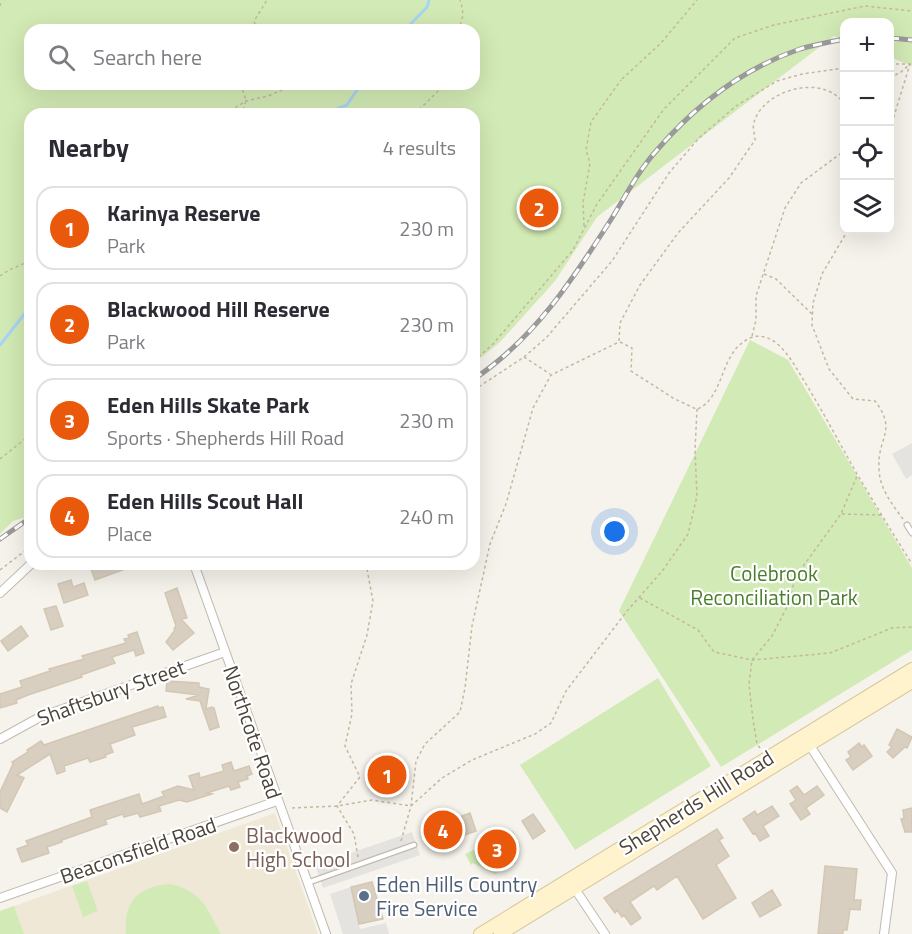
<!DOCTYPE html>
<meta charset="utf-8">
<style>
body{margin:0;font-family:"Titillium Web",sans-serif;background:#f2f2f3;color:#2b2b33}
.controls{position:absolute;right:18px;top:18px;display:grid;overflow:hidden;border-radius:12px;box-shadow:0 6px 24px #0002}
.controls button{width:54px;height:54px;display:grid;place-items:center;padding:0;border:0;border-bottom:2px solid #e1e1e2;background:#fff;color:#2b2b33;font:30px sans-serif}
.you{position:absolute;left:615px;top:532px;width:21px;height:21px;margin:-15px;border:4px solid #fff;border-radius:50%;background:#1a73e8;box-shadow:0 0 0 9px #1a73e833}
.badge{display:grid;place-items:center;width:39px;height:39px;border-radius:50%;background:#ea580c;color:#fff;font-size:20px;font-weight:700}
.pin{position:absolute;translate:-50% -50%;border:3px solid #fff;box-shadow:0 2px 6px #0006}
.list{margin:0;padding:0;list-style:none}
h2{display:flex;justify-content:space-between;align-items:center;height:78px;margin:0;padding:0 24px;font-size:26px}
h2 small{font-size:20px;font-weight:400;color:#7c7c81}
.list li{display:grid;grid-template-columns:39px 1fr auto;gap:18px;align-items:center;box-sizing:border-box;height:84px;margin:0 12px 12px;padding:0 12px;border:2px solid #e1e1e2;border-radius:18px}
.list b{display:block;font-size:22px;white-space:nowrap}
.list p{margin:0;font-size:20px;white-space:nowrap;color:#7c7c81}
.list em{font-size:20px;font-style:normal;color:#7c7c81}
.icon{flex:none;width:33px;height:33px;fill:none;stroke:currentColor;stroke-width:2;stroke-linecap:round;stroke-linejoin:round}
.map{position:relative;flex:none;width:912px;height:934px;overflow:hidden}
.search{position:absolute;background:#fff;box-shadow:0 6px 24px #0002;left:24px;top:24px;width:456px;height:66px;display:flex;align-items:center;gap:15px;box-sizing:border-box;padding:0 21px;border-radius:18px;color:#7c7c81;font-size:22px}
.panel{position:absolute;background:#fff;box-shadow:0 6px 24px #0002;left:24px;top:108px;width:456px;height:462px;border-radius:18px}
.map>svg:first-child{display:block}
.education{fill:#efe8d6}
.green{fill:#d2eab5;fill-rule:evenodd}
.parking{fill:#e5e3e0}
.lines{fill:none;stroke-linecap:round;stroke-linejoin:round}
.stream{stroke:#a9d4f2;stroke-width:3}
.building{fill:#d8cfc1;stroke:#d3c7b4;stroke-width:1.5}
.service-casing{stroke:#c2bbae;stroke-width:7}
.minor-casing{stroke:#c2bbae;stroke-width:10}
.secondary-casing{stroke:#d6c79b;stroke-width:14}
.path{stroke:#c4b79f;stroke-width:1.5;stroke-dasharray:3 3;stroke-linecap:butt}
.service{stroke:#fff;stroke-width:4.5}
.minor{stroke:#fff;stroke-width:8}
.secondary{stroke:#fff3cd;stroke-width:12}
.rail-casing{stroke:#9a9a9a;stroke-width:5}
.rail{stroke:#fff;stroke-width:3;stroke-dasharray:9;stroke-linecap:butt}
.education-dot{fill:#8d6e63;stroke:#fff;stroke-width:2}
.service-dot{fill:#5c6f8a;stroke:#fff;stroke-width:2}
.labels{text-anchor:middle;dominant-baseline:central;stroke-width:4.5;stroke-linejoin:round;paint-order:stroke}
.park-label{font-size:21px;fill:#4a7f2a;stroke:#fff}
.street-label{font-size:21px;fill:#4b4439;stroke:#fff}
.education-label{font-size:21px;fill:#785e54;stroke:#fff;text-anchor:start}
.service-label{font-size:21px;fill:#4e5e75;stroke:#fff;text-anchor:start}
</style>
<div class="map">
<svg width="912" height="934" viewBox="0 0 912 934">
<rect width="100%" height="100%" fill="#f6f3ec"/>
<path class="education" d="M275,813L318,934H0V911Z"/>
<path class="green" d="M0,0H912V66L890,57V22H844V40L834,36L597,217L555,281L500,342L474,363V114H30V516L13,521L0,534ZM30,30H474V84H30Z
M750,340L788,360L912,568V650L721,767L619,611Z
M658,678L711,766L575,850L520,765Z
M513,831L520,845L516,863L495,874L473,863L471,865L465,854Z
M87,881L98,911L83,917L72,886Z
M170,884C203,892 206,907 221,934H126C123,901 139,886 170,884Z
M14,906L24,934H0V911Z"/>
<path class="parking" d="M912,443V475L906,479L892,454Z
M412,832L420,855L323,888L315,865Z
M351,887L360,929L386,923L389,934H343L330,894Z"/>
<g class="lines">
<path class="stream" d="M405,30L427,7L429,0
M324,114L347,105L361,84
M0,345L30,307"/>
</g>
<path class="building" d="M94,564H136V565L95,580L91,569L95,567Z
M71,580L73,587L84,583L88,595L64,603L58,584Z
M177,588L187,618L181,619L194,633L173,650L166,642L175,630L174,629L176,626L165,593Z
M56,606L63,626L51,630L44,609Z
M21,626L28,636L8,651L1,641Z
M137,632L144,653L136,656L134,650L112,657L115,663L81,675L82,677L28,695L16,700L17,703L0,708V694L22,687L20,681L50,671L49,669L84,659L82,656L126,643L124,639L129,638L128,635Z
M167,681L199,683V687L209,689L206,709L212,707L214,708L219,727L210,730L200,701L186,699L199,695L166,691Z
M158,706L159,708L163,707L166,717L132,727L135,735L110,744L113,752L105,755L106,757L90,762L88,758L64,766L65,771L57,774L50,754L17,775L24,778L7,812L0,808V792L13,764L12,762L28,752L27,750L41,741L44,745Z
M897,729L912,737L907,748L905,747L893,758L887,752L892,747L889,745Z
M859,743L862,747L864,745L872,756L853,770L846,760L851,757L848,752Z
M231,762L234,771L249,766L252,774L247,776L248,779L238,782L240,787L231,790L229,786L207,793L212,794L187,802L179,800L159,806L161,811L140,817L138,813L124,817L123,814L105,820L107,824L62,840V842L47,847L49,853L22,862L17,849L28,845L26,841L92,817L90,810L139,794L142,804L164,796L162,792L178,786L194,790L189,776L199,773L200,778L224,771L222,765Z
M797,786L804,795L817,786L824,795L806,808L810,814L801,820L790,804L796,800L790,791Z
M772,806L779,816L763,826L769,836L760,841L755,833L753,834L743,819L755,811L757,815Z
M912,808V832H905L901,819L904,818L903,810Z
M470,813L476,831L436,845L429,821L449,815L451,820Z
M533,814L545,831L533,839L522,821Z
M717,829L723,838L719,840L729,856L716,865L736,898L703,919L677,876L657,890L654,886L630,902L641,918L631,925L624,915L622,917L617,910L615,913L604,898Z
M825,866L857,869L854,900H861L860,910L850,909L847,930H843V934H818Z
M372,882L383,919L359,924L351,887Z
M772,890L781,905L760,917L752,903Z"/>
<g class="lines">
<defs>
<path id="service" d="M907,525L912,533
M307,883L414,845"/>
<path id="minor" d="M194,564L326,934
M0,593L31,564
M0,739L40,717L225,652
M807,741L892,873L884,934
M573,886L605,934
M0,898L277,801"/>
<path id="secondary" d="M480,934L912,669
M500,934L912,682"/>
</defs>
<use href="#service" class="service-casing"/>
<use href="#minor" class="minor-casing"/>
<use href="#secondary" class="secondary-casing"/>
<path class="path" d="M0,6L1,0
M257,30L254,21L267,0
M457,30C464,20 464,11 460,0
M890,64H912
M890,78L901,72L909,65
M622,79L661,43L697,0
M241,84L246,101L242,114
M225,114L246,101L268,96L289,87L310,84
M415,114L445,84
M890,129L910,64
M584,226L583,203L590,163L586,150L591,122L621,80
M848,230L822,274L813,303L812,325L829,369L853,399L875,401C898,431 877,438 879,468C879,488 892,504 903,519
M764,274L776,279L812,314
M0,276L9,270L30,261
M752,336L756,320V296L785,208L801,183L844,151
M619,341L620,323L640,285L678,233L729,178L755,140C755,135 752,127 754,122C764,89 824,73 844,104
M620,342L632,348L631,371L673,398L696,409
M524,357L550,374
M474,361L493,344L573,250L597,204L664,109L735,38L774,25L865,6L912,11
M474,390L524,357L546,338L612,261L669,173L699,138L736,106L777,81L802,74L844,68
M698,409C726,395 719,352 750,338C758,334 768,337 775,342C787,351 795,366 803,379C822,410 839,442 857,474C875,504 893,534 912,564
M0,459L30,435
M842,514L882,515
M0,570L30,547
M640,598L698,630L714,652L752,660L830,653L892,628L912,627
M760,748L757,744L753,720L749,684L752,660L772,636L787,607L796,576L841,514L857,476
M292,808L337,806L372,800L411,806L442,778L472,760L535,734L551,723L566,691L627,611L663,570L688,534L697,496L695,450L697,409
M401,841L411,806L416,761L425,744L460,712L465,688L472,626L490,544L506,504L533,408L551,375L619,342
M358,857L354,834L337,806L360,777L345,746L352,714L351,684L367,635L373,601L366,564"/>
<use href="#service" class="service"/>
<use href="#minor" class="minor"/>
<use href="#secondary" class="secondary"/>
<defs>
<path id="rail" d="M890,38L912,40
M474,379C535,338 573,279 612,218C626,195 639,170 657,150C696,105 744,68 800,49C814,45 830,42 844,39
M0,539L30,518"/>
</defs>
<use href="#rail" class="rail-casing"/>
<use href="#rail" class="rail"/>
</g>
<circle class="education-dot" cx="234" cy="847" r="6"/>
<circle class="service-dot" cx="364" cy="896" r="6"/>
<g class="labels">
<g class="park-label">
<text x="774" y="573">Colebrook<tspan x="774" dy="24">Reconciliation Park</tspan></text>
</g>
<g class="street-label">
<text transform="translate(111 692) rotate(-20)">Shaftsbury Street</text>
<text transform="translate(253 732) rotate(71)">Northcote Road</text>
<text transform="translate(696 802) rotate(-32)">Shepherds Hill Road</text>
<text transform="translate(138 850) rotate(-19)">Beaconsfield Road</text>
</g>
<g class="education-label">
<text x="246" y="835">Blackwood<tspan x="246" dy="24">High School</tspan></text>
</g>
<g class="service-label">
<text x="376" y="884">Eden Hills Country<tspan x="376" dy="24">Fire Service</tspan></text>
</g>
</g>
</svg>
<div class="controls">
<button>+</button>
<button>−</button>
<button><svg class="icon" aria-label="locate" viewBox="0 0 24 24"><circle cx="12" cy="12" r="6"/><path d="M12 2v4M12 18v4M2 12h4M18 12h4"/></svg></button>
<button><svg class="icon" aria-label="layers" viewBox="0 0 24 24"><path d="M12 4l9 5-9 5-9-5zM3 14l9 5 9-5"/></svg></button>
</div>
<div class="you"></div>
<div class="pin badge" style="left:387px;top:775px">1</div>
<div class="pin badge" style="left:539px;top:208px">2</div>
<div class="pin badge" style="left:497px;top:849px">3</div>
<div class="pin badge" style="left:443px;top:830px">4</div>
<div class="search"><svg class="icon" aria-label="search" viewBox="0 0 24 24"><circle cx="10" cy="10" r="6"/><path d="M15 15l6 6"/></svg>Search here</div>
<section class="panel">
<h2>Nearby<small>4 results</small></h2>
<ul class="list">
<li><span class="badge">1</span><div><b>Karinya Reserve</b><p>Park</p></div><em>230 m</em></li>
<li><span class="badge">2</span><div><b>Blackwood Hill Reserve</b><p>Park</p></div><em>230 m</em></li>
<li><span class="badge">3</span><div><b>Eden Hills Skate Park</b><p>Sports · Shepherds Hill Road</p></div><em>230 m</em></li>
<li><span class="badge">4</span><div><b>Eden Hills Scout Hall</b><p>Place</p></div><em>240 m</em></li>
</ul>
</section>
</div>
